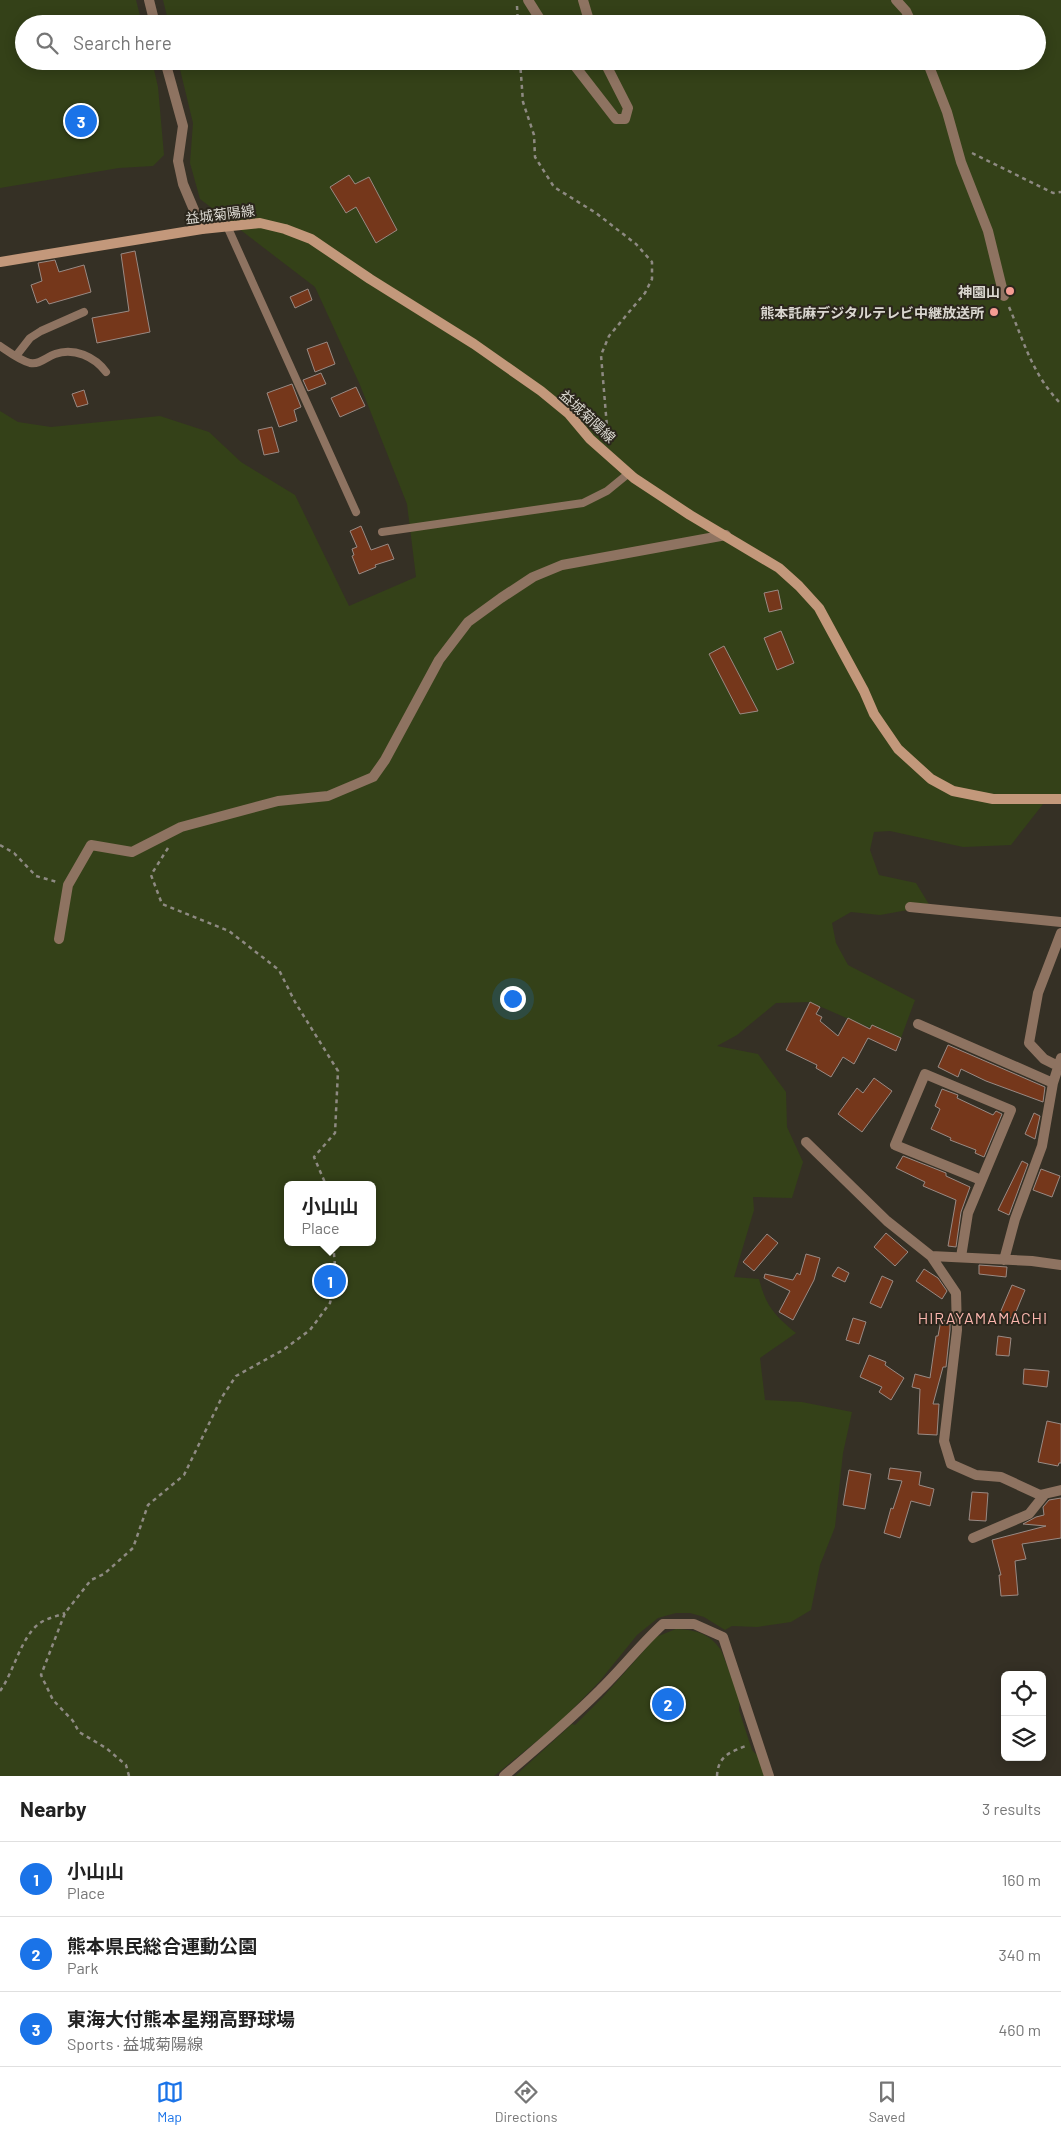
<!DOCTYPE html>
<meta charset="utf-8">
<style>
body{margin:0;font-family:Barlow,"Noto Sans JP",sans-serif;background:#f6f6f6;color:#222}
.controls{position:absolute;right:15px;bottom:15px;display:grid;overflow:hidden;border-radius:8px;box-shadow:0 2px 12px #0003}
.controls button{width:45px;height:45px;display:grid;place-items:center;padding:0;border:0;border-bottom:1px solid #e0e0e0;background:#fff;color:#222;font:25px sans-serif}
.you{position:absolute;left:512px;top:998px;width:18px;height:18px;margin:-12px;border:4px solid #fff;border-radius:50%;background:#1a73e8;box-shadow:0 0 0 8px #1a73e833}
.badge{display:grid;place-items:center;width:32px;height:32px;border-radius:50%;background:#1a73e8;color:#fff;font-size:16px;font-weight:700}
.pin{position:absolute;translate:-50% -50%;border:2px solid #fff;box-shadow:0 1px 5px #0006}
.popup{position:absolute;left:284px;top:1181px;width:92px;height:65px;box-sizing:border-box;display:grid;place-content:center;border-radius:8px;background:#fff;filter:drop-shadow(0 1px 4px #0005);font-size:16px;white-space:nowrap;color:#767676}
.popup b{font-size:19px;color:#222}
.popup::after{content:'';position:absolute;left:50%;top:100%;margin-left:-10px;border:10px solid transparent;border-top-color:#fff}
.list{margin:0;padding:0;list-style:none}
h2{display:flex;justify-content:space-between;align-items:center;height:65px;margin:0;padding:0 20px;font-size:21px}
h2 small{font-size:16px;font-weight:400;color:#767676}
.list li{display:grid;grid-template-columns:32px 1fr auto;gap:15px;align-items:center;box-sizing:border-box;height:75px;padding:0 20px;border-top:1px solid #e0e0e0}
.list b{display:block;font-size:19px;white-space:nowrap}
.list p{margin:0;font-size:16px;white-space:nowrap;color:#767676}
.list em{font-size:16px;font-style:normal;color:#767676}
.icon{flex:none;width:28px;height:28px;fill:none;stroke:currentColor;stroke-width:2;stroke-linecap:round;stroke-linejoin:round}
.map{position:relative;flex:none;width:1061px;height:1776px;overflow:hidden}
.search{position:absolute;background:#fff;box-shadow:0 2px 12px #0003;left:15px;right:15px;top:15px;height:55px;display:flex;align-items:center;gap:12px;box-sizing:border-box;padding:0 18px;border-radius:28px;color:#767676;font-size:19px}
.sheet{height:290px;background:#fff}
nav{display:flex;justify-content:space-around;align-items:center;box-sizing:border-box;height:70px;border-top:1px solid #e0e0e0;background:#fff;font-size:14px;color:#767676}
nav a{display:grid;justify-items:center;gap:2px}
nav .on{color:#1a73e8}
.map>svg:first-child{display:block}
.green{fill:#344118;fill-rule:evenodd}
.building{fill:#75371b;stroke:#998a84}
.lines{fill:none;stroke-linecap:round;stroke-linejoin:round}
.path{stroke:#8e8a82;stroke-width:2.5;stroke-dasharray:4 4;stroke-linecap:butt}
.service{stroke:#8e7361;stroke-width:8}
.minor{stroke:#8e7361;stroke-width:10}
.secondary{stroke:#c3987b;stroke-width:10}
.poi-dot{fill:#f59c93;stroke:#2b261c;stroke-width:2}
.labels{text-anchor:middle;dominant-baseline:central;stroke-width:4;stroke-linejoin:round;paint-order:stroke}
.street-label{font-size:14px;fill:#dad7d0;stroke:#2b261c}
.poi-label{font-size:14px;font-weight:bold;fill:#dad7d0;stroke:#2b261c;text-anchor:end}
.quarter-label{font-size:16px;letter-spacing:1px;fill:#fab6ae;stroke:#2b261c}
</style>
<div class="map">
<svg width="1061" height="1776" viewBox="0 0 1061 1776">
<rect width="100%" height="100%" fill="#353025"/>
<path class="green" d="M0,0H136L142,24H24V61H152L158,87L164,155L153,166L119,168L0,188Z
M163,0H1061V799H1047L1011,845L963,847L890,831L874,832L870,850L879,875L916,883L930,906L880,915L851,912L832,923L836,943L848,965L915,1000L901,1038L860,1024L810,1002L776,1003L737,1035L717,1046L758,1054L786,1092L787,1127L803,1162L792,1198L753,1197L754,1210L734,1277L759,1279C766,1306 774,1315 796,1333L760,1358L765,1400L802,1402L852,1412L843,1453L835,1527L820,1565L811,1610L791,1622L757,1627L732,1626L725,1630L704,1617L690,1613H676L658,1618L637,1635L599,1682L559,1723L494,1776H0V411L18,422L51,427L160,416L209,432L241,462L295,495L349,606L416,577L407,504L360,385L315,287L200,199L190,163L193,123L178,61H1037V24H169ZM288,1185H372V1242H288Z
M676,1629C696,1630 709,1633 721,1650L740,1699L739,1710L752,1750L758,1756L764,1776H515L572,1724L575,1725L603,1697L656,1637Z"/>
<path class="building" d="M349,175L355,184L369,177L397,230L376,243L356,207L346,213L330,187Z
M135,251L150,332L97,343L92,318L129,311L121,254Z
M55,260L59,272L84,265L91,292L49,304L46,299L37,303L31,285L42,281L38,263Z
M308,289L312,300L295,308L290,297Z
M327,342L335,364L315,372L307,349Z
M321,373L326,384L308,391L303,380Z
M292,384L301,407L294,410L297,421L279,427L267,393Z
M356,387L365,406L340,417L331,398Z
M84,390L88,404L77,407L72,394Z
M272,427L279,452L264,455L258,430Z
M361,526L371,550L388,544L394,559L375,565L376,567L359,574L352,556L354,555L352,549L357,547L350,531Z
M778,590L782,609L769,612L764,593Z
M781,631L794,663L777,670L764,638Z
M724,646L758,711L740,714L709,654Z
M810,1002L820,1007L816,1014L822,1017L820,1021L838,1036L848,1018L870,1029L872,1025L901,1038L896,1051L868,1038L854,1064L843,1057L831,1077L816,1068L817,1065L786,1050Z
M948,1045L1045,1087L1043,1102L986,1081L961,1069L958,1077L938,1067Z
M874,1078L892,1091L862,1132L838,1114L857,1088L863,1093Z
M942,1089L958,1095L957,1098L993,1115L996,1111L1002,1114L984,1157L975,1153L976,1150L950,1140L951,1138L931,1129L940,1109L935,1106Z
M1034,1113L1040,1116L1035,1139L1025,1134Z
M903,1156L946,1173V1176L970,1187L961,1212L956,1247L948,1246L956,1200L923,1186L925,1182L896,1168Z
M1022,1161L1028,1164L1009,1215L998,1210Z
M1041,1169L1060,1176L1052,1197L1033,1190Z
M886,1233L908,1252L895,1266L874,1247Z
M767,1234L778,1243L754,1271L743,1262Z
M806,1254L820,1258L814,1280L793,1320L779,1312L790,1291L764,1278L765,1274L793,1280L797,1273L800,1275Z
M979,1265L1007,1267L1006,1277L979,1274Z
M838,1267L849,1273L845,1282L832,1276Z
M924,1269L938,1278L947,1291L942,1299L916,1281Z
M882,1276L893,1281L881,1308L870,1303Z
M1012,1285L1025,1290L1013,1319L1000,1313Z
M853,1318L866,1322L859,1344L846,1340Z
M941,1320L950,1322V1330L946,1367H943L933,1404H939L937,1435L918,1434L920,1389L912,1387L915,1374L930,1378L936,1336H938Z
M998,1336L1011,1338L1009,1356L996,1355Z
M869,1355L886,1362L885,1365L904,1378L891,1400L879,1392L882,1387L860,1377Z
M1024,1369L1049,1371L1047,1387L1023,1384Z
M1047,1421L1061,1424V1463H1059L1058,1466L1038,1462Z
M890,1468L921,1472L919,1485L934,1489L930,1506L911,1501L900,1538L884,1533L891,1508L893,1509L902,1481L888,1479Z
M849,1470L871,1474L865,1509L843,1505Z
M972,1492L988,1493L986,1521L969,1520Z
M1061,1498V1538L1022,1544L1026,1559L1015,1561L1018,1595L1001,1596L999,1575H1001L992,1540L1046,1526L1023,1524L1036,1517L1044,1515L1043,1507L1049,1500Z"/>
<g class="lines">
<path class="path" d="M517,6L518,24
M520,61L523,102L534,135L535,157L554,187L596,213L636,244L652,262V279L645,293L609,336L601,355L608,439
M972,153L1053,193L1061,192
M1009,307C1025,344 1032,374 1061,404
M0,845L14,853L36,876L57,882
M168,848L151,875L162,904L229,931L279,970L295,1002L338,1071L335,1133L314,1157L326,1185
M0,1691C14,1672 21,1636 40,1623C47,1618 58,1616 65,1613
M129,1776L126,1765L106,1748L79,1732L73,1721L53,1700L41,1675L65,1613L91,1580L104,1574L133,1548L148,1505L184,1475L222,1397L236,1376L283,1350L310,1330L330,1303L336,1278L333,1242
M717,1776C718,1755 731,1752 748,1745"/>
<path class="service" d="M227,226L356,512
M0,346C9,352 19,360 30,363C40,365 46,357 55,354C74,347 95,357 106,372
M16,356L30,338L41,331L84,312
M382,532L583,503L607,491L629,473"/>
<path class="minor" d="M149,0L155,24
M528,0L543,24
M583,0L590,24
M896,0L906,11L912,24
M165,61L183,126L178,161L183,184L202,229
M571,61L616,119H625L628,108L604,61
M927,61L947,112L961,162L988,231L1004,296
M910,907L1061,922
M59,939L68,885L91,845L132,852L181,827L278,801L328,796L373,777L385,760L439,660L468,622L501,598L533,577L562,565L726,535
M918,1024L1053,1083L1042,1146L1015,1219L1004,1260
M1058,1066L1044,1059L1029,1043L1038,993L1061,933
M1053,1083L1061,1058
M806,1142L887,1221L931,1256L956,1293L957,1330L944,1441L951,1464L976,1475L1001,1477L1040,1495L1061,1490
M931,1256L1032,1261L1061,1265
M961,1257L968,1213L1011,1110L925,1074L895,1145L981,1180
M973,1538L1029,1514L1045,1494
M504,1776C537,1748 569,1721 599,1691C621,1670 640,1645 663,1624H694L723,1637L769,1776"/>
<path class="secondary" d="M0,262L202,229L260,223L285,229L311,239L370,279L474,344L541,391L569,414L590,439L634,478L690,515L779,568L799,586L819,608L864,691L874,714L898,749L931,779L953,791L993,799H1061"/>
</g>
<g class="poi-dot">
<circle cx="1010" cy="291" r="5"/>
<circle cx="994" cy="312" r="5"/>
</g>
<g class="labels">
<g class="street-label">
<text transform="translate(220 214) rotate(-7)">益城菊陽線</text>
<text transform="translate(588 416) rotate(43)">益城菊陽線</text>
</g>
<g class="poi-label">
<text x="1000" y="291">神園山</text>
<text x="984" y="312">熊本託麻デジタルテレビ中継放送所</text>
</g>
<g class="quarter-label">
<text x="983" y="1317">HIRAYAMAMACHI</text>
</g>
</g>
</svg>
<div class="controls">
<button><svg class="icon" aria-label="locate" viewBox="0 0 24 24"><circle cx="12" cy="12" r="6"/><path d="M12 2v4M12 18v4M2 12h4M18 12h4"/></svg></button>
<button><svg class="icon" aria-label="layers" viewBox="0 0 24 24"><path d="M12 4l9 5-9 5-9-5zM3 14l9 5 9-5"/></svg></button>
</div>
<div class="you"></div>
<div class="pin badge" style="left:330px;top:1281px">1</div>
<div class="popup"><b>小山山</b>Place</div>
<div class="pin badge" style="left:668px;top:1704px">2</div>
<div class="pin badge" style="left:81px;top:121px">3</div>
<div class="search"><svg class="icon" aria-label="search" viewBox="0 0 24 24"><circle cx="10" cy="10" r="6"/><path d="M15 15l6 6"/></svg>Search here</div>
</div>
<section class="sheet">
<h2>Nearby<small>3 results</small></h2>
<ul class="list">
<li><span class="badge">1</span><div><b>小山山</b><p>Place</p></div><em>160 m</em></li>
<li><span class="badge">2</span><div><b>熊本県民総合運動公園</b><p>Park</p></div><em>340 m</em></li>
<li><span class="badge">3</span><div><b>東海大付熊本星翔高野球場</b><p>Sports · 益城菊陽線</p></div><em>460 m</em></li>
</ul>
</section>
<nav>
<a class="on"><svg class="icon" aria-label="map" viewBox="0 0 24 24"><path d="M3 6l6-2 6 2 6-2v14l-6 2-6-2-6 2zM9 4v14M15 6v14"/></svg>Map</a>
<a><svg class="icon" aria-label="directions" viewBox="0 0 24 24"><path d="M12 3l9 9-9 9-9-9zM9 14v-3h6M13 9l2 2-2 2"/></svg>Directions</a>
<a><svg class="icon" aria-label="saved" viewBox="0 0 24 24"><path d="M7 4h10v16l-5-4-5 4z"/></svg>Saved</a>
</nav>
